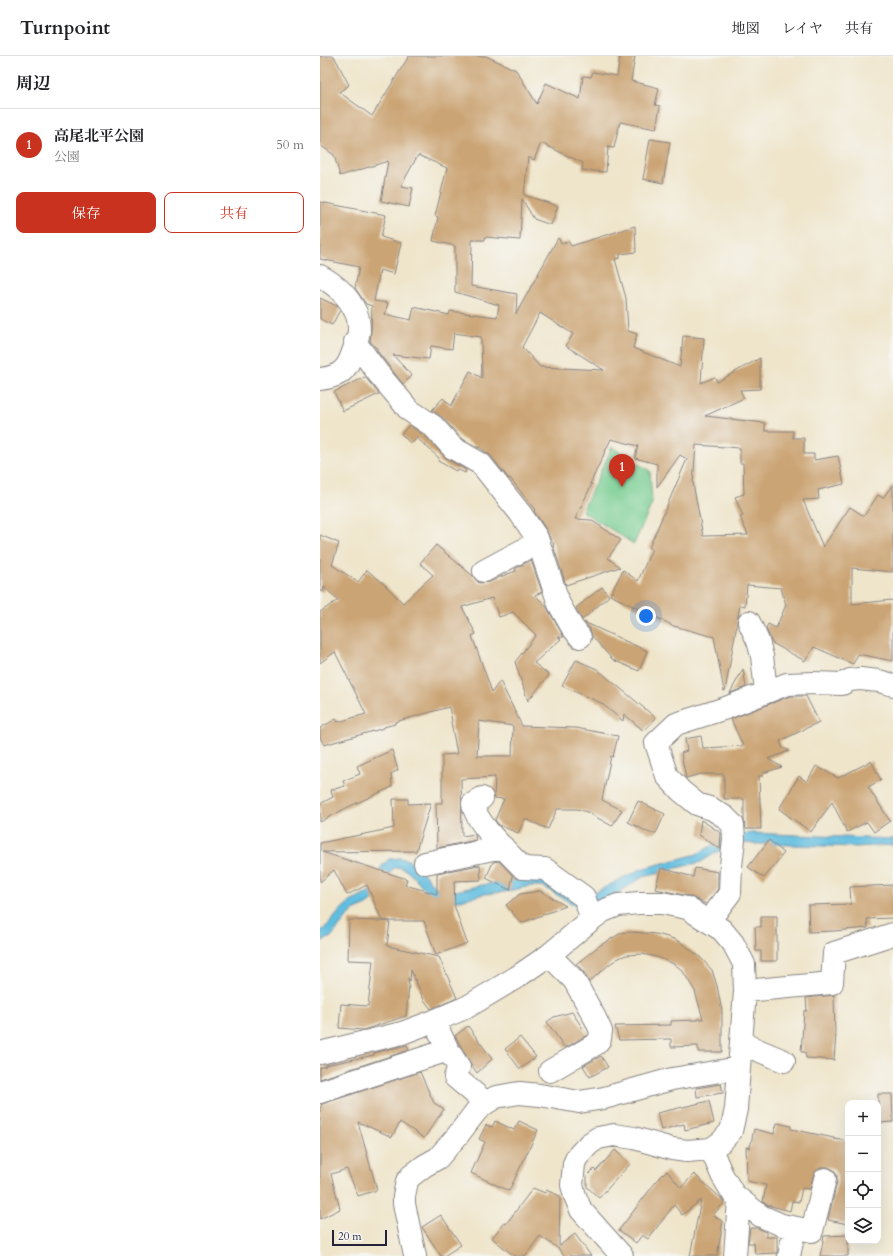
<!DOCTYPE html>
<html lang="ja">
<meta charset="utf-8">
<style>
body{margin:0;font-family:Cardo,"Noto Serif JP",serif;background:#f2f2f2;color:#202124}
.controls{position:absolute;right:12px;bottom:12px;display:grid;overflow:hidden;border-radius:8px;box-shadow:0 4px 16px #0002}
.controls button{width:36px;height:36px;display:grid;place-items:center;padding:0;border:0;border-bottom:1px solid #e0e0e0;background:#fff;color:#202124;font:20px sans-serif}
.scale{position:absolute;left:12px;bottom:10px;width:55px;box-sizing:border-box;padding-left:4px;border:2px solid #22223b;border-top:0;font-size:11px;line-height:14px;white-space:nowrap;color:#22223b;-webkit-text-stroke:3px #f6f6f2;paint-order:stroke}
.you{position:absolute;left:326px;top:560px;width:14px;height:14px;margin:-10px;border:3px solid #fff;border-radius:50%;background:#1a73e8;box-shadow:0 0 0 6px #1a73e833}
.badge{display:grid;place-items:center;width:26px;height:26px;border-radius:50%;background:#c8321e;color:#fff;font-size:13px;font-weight:700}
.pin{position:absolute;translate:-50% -33px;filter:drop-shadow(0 1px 2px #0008)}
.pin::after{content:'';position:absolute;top:21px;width:14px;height:12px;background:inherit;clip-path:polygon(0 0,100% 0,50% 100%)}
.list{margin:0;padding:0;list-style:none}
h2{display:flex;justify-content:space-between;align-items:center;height:52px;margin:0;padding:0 16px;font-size:17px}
h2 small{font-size:13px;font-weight:400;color:#757577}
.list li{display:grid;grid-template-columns:26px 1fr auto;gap:12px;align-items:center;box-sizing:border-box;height:72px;padding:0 16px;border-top:1px solid #e0e0e0}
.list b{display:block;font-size:15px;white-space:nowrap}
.list p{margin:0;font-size:13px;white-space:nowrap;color:#757577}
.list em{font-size:13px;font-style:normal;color:#757577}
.actions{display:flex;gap:8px;padding:12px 16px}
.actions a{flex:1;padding:9px 0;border:1px solid #c8321e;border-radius:8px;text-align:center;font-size:14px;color:#c8321e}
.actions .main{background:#c8321e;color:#fff}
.icon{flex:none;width:22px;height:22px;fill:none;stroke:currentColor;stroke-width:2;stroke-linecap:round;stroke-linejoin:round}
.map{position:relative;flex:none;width:573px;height:1200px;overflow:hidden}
header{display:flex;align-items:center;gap:24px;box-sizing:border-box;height:56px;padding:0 20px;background:#fff;border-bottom:1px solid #e0e0e0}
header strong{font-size:19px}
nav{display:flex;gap:22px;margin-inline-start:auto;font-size:14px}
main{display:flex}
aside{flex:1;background:#fff}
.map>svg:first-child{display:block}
.green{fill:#77cd91;stroke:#4c7866}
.water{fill:#61bddf;stroke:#42708d}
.building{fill:#cba474;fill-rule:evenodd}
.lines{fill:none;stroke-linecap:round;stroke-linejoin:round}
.street-casing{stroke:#888483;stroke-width:24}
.street{stroke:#fff;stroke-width:22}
</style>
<header>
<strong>Turnpoint</strong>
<nav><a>地図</a><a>レイヤ</a><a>共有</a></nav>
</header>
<main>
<aside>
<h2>周辺<small></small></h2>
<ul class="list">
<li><span class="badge">1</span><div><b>高尾北平公園</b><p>公園</p></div><em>50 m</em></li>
</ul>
<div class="actions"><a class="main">保存</a><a>共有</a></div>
</aside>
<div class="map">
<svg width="573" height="1200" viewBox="0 0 573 1200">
<rect width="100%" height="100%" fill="#f6f6f2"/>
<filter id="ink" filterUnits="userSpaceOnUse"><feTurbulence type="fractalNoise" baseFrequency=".025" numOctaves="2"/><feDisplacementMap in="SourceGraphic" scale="8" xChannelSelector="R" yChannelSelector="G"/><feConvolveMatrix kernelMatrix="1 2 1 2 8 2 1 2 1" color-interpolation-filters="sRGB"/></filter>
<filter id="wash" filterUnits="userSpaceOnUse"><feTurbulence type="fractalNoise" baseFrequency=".012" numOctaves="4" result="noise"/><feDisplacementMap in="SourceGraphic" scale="16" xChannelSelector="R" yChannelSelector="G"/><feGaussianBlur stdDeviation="0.9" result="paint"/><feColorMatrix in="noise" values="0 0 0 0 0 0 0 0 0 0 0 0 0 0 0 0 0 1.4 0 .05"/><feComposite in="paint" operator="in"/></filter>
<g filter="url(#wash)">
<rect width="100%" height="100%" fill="#efe5cb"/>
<path class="green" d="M292,391L330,415L332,447L314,488L262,455Z"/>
<path class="water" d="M432,777L568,783L573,782V789L536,791L411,787L381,806L324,820L290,842L263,854L222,830H210L184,836L164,838L132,846L107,837L98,825L87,815L80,811L74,812L68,819L59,840L47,849L33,855L24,865L11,881L0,886V875C9,871 17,856 26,849C34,842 46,841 52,832C56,827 56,820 59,815C61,810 66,806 69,803L80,802L88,804L99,812L114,830L120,835L131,836L162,829L182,826L209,820L270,839L321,813L377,798L411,779Z"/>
<g id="blocks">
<path class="building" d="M0,0H14L29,29L19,36L52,60L89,0H166L196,14L217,48L226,27L260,43L263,20L271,21L273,16L297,20L300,0H315L311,25L339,32L335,49L340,50L336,73L300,66L294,92L288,91L286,116L262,114L263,107L221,87L214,104L208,101L204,139L238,150L231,169L214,163L202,143L200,184L165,181V184H152L151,230L197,238L196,258L238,182L242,188L248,185L251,190L315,170L316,196L300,198V202L295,203L306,242L308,275L317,278L313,292L360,311L363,280L384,282L381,327L395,321L397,326L440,302V333L420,334L424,342L385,360L445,367V375H473V382H484V398H494V404L518,400L524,428L498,434L499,443L483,444L503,491L530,451L544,460L558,439L563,442L573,428V516L532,512V548L573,544V605L538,598L533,608L494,591L485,605L452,587L446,572L448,568L456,572L466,549L461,532L427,529L425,550L420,549L417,565V568L405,635H404L394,581L350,569V568L290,539L303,514L318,525L332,493L329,492L367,403L360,399L337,431V408L315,402L318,390L291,383L270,428H272L255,463L271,464L301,484L288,502L300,511L246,529L233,489L234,488L231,485L227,475L214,455L215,454L190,422L189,423L171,400L159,391V392L141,382L122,361L112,354L123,342L131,350L150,315L162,322L161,281L134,277L132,293L111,290L109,303L73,299L92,320L83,328L57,295V292L55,291L50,285L51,275L52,250L46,248L35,232L39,211L0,203V146L66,159L61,181L81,187L74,218L60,214L54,245L68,247L65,258L91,264L94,251L129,259L130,255L177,261L179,249L135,236V190L113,185L118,161L115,160L127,112L98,99L81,130L93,132L89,151L61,145L68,105L20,120L14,99L0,89ZM220,257L253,278L246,290L284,314L220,311L202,291ZM376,389L420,392V407H423L424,438L415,441L423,460L420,461L428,479L383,480L373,427Z
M330,83L350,86L343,127L323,123Z
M0,242L17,250L20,254L12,269L0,263Z
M45,321L59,338L23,355L14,336Z
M89,369L105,380L127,403L146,414L145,417L137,413L136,415L118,405L119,402L97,382L91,388L81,378Z
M0,479L19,487L12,509L38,526L47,514L63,527L83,547L113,519L100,507L116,489L153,520L159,527L170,526L180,521L196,515L195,513L211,504L222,536L215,539L226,550L244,581H238L241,583L214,607L229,619L208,645L195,606L216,579L193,556L179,561L172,542L142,551L156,578L152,580L172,636L180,625L202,670L256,672L298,680L293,701L291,700L282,744L302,754L292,770L267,756L257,753H237L228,773L205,763L198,777L179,769L175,764L184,743L174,742L175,721L141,723L142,780L155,778L156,784L117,792L116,747H122V699L137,698L131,666L132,665L129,651L75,666V668L64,671V672L4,689L0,681V672L16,663L18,666L46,658L15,596L0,607V556L18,544L4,531L3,536L0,535ZM159,665L193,670L192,700H157Z
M282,531L289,540L262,564L256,552Z
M264,566L327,595L319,615L293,604L272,580L270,573Z
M256,604L277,613L336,662L324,675L304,658L303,665L281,647L242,630Z
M423,613L426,631L410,637Z
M470,640H486L499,666L460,685L462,691L469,695L448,703L462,711L443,717V720H439L441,773H426L424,765V743H404V718H381L366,722L361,697L367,695L365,683L381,680L383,692L423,690L411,663Z
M72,694L78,714L71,718L72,731L28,751L0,766V748L13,741L11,734L25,730L23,725L40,718L37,710Z
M551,705L561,724L548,731L570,765L554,776L547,766L527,776L512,746L491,776L459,753L479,720L487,726L496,710L518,722Z
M73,743H88V748L111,747L96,795L2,796L87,823L85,829L117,838V817L160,809L161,824L134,825L135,852L147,887L116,899L104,865H62H70L67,890L119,901L137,942L111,953L104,944L91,914L90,925L88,922L89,930L86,960L43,974L19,972L21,948L48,950L53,905L28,904L29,864L62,865L47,829L27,839L14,814L0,826V787L74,772Z
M318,745L345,758L336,777H330L308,766Z
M381,764L401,777L400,793L379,779Z
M449,784L464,797L444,822L428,811Z
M179,805L193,820L190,834L166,822L173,806Z
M341,812L373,821L375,812L398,816V833L386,848L369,840L335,833Z
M573,829V862L547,863L548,872L514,875L489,876L488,849L531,848L530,831Z
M220,835L246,850L201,867L186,849L200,838Z
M441,860H457V905H441V895H436L435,871H441Z
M312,876L336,878L348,881L359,885L380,901L392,914L397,930L402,955V996H378V990L351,991V983L299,984L295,970L351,969V965L377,964V963H383L375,935L362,914L354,908L337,901L322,898L306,899L299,902L291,907L269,926L263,915L256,908L279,890L291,883L301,877Z
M514,939L515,978H516L514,1004L486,1002L485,996H481L484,955H487L486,942Z
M252,956L267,979L245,992L227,966L234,961Z
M148,970L172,1003L157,1017L151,1008L135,980Z
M200,981L216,1001L200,1013L185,993Z
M87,989L89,994L0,1023V1012L6,1010V1009L54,999V997Z
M281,1000L288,1011L270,1021L263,1010Z
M100,1016L114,1047L124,1053L104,1082L80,1066L72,1081L38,1066L57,1134L38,1140L27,1113L11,1118L20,1153L0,1163V1053L2,1048Z
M401,1028L403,1037L377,1041L376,1032Z
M558,1038H572L573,1066L558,1067Z
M389,1045L394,1067L365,1074L364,1068L341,1074L337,1057Z
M175,1065L194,1074L199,1065L218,1074L189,1135L151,1117L165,1086L159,1083L166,1069L172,1071Z
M457,1067L471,1070V1073L514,1082V1083L528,1085V1168L508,1164L517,1126V1119L514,1114L508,1111H502L496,1115L493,1120L490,1133L482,1132L479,1146L472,1145L470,1155L447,1149L443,1146L446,1129L427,1125L426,1091L430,1092L434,1073L454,1078Z
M295,1094L310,1108L279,1142L267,1131V1120L274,1113L276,1115Z
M347,1115L361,1132L374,1118L402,1143L404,1147L393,1159L403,1166L397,1200H370L381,1144L362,1159L354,1149L328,1183L322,1179L316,1187L299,1174L342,1118L343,1119Z
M213,1132L225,1137L226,1134L240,1140L239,1190L255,1178L271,1200H244L239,1193L220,1180L205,1200H194L172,1182L184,1167L186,1168Z
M121,1159L141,1189L124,1200H121L102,1171Z
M430,1172H437L446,1176V1181H457V1197L435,1198L434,1187H428Z
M528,1179V1200H500L504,1180Z"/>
</g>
</g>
<g filter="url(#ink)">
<use href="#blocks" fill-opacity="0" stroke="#888483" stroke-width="1"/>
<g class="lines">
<defs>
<path id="street" d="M0,220C15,228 29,241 36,257C38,261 39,270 39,275C38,283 30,307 25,312C19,320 9,322 0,323
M35,286L58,317L89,354L113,370L133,392L161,408L200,457L217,482L239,548L252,571L260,581
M164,515L218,486
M429,566L438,585L442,600L446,635
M162,742L153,748C156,768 189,797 203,812L225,813L264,841L272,863
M105,807L183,791
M389,865L410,837L411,810L414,783L413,769L405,761L392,753L377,748L361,735L347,720L336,687L356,668L406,652L467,628L494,627L522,628L530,624L540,623L559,625L573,629
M229,899L254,924L275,962L281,975L280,983L276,988L230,1015
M425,935L512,927L514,897L573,878
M114,965L128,994L139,1011L135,1021L166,1047
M421,987L464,1005
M0,997L82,977L114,965L147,951L197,921L229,899L272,863L283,855L298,849L319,847H342L367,852L402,874L413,887L424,908L425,935L419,1012L416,1053L411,1075L401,1086L391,1093L367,1095L352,1093L314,1082L294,1079L278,1082L269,1088L257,1101L254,1108L252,1129L255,1140L261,1154L302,1200
M0,1036L128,994
M391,1093L402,1119L414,1139L441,1160L462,1169L492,1175L505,1123
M95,1200L84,1148V1140L87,1125L91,1120L104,1110L118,1102L138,1079L157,1054L166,1047L176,1041L199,1037L220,1039L259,1046L284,1042L352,1023L419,1012
M415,1200L419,1143
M469,1200L475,1172"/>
</defs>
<use href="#street" class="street-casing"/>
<use href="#street" class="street"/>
</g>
</g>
</svg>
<div class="controls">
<button>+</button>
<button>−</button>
<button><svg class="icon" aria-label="locate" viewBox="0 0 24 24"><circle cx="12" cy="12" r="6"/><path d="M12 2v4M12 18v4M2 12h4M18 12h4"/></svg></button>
<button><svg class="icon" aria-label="layers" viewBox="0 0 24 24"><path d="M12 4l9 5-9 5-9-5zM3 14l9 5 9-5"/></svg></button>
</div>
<div class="scale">20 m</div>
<div class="you"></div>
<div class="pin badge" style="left:302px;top:431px">1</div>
</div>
</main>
